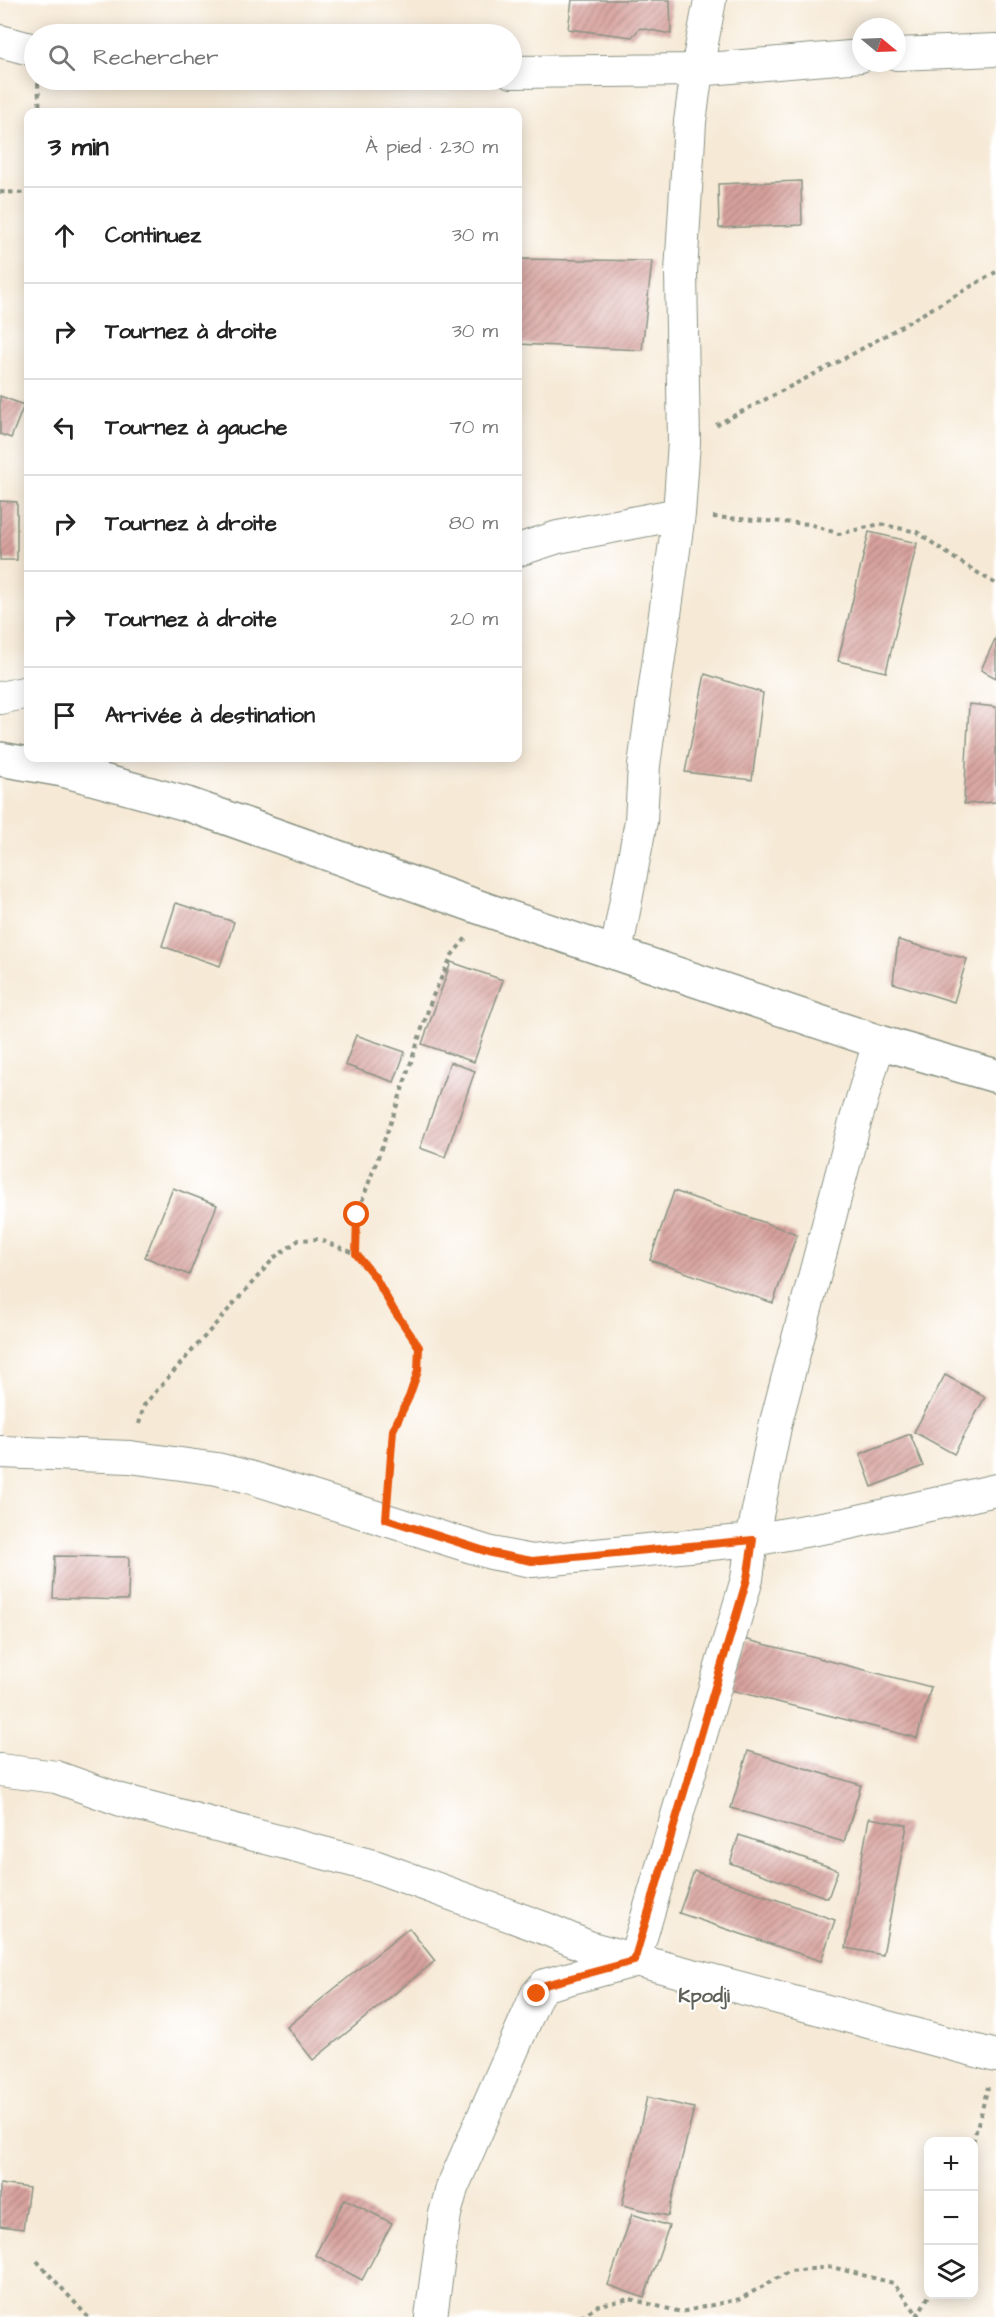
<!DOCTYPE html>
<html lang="fr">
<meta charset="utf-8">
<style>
body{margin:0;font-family:"Architects Daughter",sans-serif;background:#f2f2f2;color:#222}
.controls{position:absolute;right:18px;bottom:18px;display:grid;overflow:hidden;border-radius:12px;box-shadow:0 3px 15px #0003}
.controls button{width:54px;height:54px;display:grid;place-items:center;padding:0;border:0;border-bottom:2px solid #e0e0e0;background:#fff;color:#222;font:30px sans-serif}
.compass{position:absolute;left:852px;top:18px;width:54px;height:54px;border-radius:50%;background:#fff;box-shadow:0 3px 15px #0003;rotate:109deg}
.stop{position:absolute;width:18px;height:18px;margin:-14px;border:4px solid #ea580c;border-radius:50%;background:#fff}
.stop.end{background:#ea580c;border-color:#fff;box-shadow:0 2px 6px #0008}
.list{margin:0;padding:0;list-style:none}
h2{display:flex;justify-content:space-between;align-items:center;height:78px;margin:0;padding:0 24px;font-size:26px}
h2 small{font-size:20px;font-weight:400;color:#767676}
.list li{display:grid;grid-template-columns:39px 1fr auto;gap:18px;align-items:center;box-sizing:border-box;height:96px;padding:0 24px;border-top:2px solid #e0e0e0}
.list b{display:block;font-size:22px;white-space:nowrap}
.list em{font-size:20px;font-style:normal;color:#767676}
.icon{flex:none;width:33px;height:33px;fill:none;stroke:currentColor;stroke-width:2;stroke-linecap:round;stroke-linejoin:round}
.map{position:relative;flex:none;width:996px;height:2317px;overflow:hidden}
.search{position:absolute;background:#fff;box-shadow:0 3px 15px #0003;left:24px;top:24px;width:498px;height:66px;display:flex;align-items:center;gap:15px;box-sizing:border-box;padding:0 21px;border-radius:33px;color:#767676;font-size:22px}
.panel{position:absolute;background:#fff;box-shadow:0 3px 15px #0003;left:24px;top:108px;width:498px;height:654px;border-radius:12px}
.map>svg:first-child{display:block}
.building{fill:url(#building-hatch)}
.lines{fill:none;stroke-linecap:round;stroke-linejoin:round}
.street-casing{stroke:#8a9384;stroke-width:34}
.secondary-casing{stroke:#8a9384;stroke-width:36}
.path{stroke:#8a9384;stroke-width:4;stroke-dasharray:4.5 4.5;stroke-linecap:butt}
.street{stroke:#fff;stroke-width:32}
.secondary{stroke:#fff;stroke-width:33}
.route{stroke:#ea580c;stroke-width:8}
.labels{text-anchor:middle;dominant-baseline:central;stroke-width:4.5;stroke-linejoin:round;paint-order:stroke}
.neighbourhood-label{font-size:20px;font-weight:bold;fill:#5f6058;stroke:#fff}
</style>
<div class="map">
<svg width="996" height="2317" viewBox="0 0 996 2317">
<defs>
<pattern id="building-hatch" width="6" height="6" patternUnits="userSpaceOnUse" patternTransform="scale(1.5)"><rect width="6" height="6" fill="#d7a09c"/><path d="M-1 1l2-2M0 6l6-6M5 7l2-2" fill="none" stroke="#ae8480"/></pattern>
</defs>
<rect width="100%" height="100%" fill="#fff"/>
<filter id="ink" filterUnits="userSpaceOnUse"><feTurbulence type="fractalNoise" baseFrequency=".0167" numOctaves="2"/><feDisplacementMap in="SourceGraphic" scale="12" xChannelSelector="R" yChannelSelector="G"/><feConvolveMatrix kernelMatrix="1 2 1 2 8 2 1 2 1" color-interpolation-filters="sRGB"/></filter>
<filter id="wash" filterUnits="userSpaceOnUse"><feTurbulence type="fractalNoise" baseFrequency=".008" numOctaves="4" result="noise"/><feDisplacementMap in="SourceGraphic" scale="24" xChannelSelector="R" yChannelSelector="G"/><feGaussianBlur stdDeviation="1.35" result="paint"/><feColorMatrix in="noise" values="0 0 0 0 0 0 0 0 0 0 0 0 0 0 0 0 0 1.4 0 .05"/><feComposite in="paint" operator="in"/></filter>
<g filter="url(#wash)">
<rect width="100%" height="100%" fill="#f6e9d5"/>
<g id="blocks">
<path class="building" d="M572,0H670L671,34L640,28L632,37L568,29Z
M801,181L802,225L719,228L718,184Z
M518,259L652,261L642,350L518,344Z
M0,396L24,405L11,438L0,434Z
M0,501L17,502V560H0Z
M869,532L917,543L886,672L838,661Z
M996,637V678L981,670Z
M705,674L763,693L752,780L685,772Z
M969,704L996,707V802L964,804Z
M176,903L234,922L220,966L162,946Z
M898,940L967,959L954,1002L893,983Z
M451,962L503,980L474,1062L422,1044Z
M356,1035L405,1052L394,1082L345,1065Z
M450,1062L475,1071L445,1157L420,1148Z
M173,1188L217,1205L189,1275L145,1257Z
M674,1191L797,1234L773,1303L650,1260Z
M945,1375L985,1397L954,1454L914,1432Z
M910,1434L923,1466L872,1487L860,1454Z
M55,1556L129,1557L128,1600L53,1598Z
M744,1639L931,1687L917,1738L731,1690Z
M748,1751L861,1785L844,1842L731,1808Z
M869,1818L907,1825L883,1955L846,1948Z
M739,1835L838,1870L828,1898L730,1863Z
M694,1871L835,1920L821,1961L679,1913Z
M409,1928L435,1961L313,2060L287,2027Z
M647,2097L694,2108L668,2216L622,2205Z
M0,2184L29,2188L23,2229L0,2226Z
M345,2199L392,2223L362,2280L315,2255Z
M632,2214L669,2226L644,2298L608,2285Z"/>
</g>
</g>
<g filter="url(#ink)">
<use href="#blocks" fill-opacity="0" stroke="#8a9384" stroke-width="1.5"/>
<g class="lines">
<defs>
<path id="street" d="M0,41L34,50
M897,54L996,50
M512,72L697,70L861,56
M518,550L558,537L679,514
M0,698L28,692
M616,953L641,821L644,765L679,514L684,442L681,273L690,122L697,70L710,0
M879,1042L854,1126L776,1422L752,1540L845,1524L996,1490
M0,1452L130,1457L217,1469L249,1477L491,1553L532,1561L752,1540L747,1579L634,1961L545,1985L537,1994L452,2188L445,2214L431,2317
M0,1770L56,1777L121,1800L377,1867L544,1928L591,1948L996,2056"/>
<path id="secondary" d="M0,759L63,770L187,804L490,911L879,1042L996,1076"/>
</defs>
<use href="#street" class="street-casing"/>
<use href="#secondary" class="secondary-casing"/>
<path class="path" d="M38,83L40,112
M0,192L28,193
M716,425L851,355L996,272
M713,517L810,524L839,534L880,524L917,532L954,558L996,584
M356,1254L357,1215L396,1108L432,998L452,955L466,938
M139,1424L144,1405L275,1257L299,1240L318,1239L356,1254L375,1277L393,1309L419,1347L418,1371L409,1397L393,1430L389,1485
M973,2142L988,2087
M37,2261L88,2317
M917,2316L930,2294
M581,2317L599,2305L630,2299L681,2312L740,2299L790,2271L832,2267L893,2283L918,2315"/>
<use href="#street" class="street"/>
<use href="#secondary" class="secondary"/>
</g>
</g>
<g class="lines" filter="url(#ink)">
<path class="route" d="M357,1215L356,1254L375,1277L393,1309L419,1347L418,1371L409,1397L393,1430L386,1519L491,1553L532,1561L753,1540L747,1579L634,1961L545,1985L537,1994"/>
</g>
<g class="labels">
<g class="neighbourhood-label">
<text x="704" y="1996">Kpodji</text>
</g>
</g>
</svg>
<div class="controls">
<button>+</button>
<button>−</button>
<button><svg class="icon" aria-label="layers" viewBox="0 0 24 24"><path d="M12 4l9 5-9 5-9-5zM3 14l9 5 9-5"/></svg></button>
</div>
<svg class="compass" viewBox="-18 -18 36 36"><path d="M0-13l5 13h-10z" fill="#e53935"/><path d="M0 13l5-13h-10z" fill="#767676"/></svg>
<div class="stop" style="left:357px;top:1215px"></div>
<div class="stop end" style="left:537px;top:1994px"></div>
<div class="search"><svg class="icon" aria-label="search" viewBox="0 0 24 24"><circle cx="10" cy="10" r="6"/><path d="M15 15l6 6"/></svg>Rechercher</div>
<section class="panel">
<h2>3 min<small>À pied · 230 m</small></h2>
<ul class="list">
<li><svg class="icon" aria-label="ahead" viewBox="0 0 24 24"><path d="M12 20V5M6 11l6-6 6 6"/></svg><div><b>Continuez</b></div><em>30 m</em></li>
<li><svg class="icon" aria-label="right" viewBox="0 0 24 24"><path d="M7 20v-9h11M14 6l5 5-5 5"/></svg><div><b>Tournez à droite</b></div><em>30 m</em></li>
<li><svg class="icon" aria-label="left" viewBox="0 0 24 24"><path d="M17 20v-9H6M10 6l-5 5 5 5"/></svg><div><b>Tournez à gauche</b></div><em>70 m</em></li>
<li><svg class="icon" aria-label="right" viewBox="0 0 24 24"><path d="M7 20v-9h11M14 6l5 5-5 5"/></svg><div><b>Tournez à droite</b></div><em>80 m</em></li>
<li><svg class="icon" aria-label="right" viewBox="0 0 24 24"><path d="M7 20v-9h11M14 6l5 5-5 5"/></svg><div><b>Tournez à droite</b></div><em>20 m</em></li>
<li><svg class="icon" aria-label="arrive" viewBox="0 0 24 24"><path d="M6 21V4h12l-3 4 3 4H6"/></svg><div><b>Arrivée à destination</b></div></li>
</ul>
</section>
</div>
